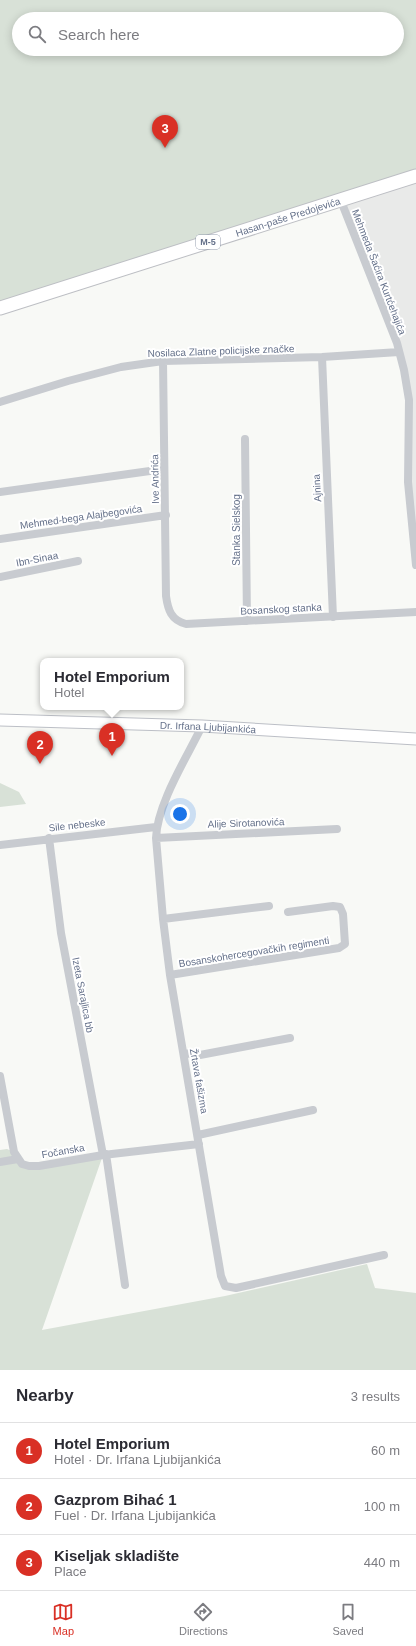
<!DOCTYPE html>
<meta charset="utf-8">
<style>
body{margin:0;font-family:Arial,sans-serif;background:#f2f2f3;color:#2b2b33}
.you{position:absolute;left:180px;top:814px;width:14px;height:14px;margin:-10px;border:3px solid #fff;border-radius:50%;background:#1a73e8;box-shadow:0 0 0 6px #1a73e833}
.badge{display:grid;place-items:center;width:26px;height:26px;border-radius:50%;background:#d93025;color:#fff;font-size:13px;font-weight:700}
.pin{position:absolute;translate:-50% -33px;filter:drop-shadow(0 1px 2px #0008)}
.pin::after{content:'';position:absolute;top:21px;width:14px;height:12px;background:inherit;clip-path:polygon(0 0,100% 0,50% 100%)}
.popup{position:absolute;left:40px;top:658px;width:144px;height:52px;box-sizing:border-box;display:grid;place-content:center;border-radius:8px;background:#fff;filter:drop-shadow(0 1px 3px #0005);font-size:13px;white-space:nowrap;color:#7c7c81}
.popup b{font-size:15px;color:#2b2b33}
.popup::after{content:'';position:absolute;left:50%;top:100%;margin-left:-8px;border:8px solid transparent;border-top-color:#fff}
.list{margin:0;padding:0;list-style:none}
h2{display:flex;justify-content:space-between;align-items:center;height:52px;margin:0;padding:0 16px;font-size:17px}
h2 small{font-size:13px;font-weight:400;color:#7c7c81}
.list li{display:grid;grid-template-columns:26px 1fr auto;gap:12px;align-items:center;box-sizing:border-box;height:56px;padding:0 16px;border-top:1px solid #e1e1e2}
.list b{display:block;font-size:15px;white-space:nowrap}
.list p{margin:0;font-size:13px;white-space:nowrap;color:#7c7c81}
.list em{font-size:13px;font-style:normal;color:#7c7c81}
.icon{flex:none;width:22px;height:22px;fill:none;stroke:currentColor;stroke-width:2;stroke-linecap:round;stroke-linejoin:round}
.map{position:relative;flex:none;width:416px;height:1370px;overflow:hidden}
.search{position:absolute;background:#fff;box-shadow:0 2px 10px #0003;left:12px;right:12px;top:12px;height:44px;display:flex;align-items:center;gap:10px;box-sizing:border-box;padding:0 14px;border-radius:22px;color:#7c7c81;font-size:15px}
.sheet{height:220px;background:#fff}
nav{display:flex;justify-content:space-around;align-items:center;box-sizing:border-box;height:56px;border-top:1px solid #e1e1e2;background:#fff;font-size:11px;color:#7c7c81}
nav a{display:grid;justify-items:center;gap:2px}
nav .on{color:#d93025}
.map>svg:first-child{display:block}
.built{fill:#e9eae9}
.green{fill:#d8e1d7;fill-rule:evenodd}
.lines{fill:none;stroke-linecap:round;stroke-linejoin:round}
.secondary-casing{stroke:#bcbfc6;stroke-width:13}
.primary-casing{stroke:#bdbfc4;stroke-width:15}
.street{stroke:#c8cbd0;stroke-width:8}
.secondary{stroke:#fff;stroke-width:11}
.primary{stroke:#fff;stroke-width:13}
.labels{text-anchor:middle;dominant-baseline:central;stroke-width:4;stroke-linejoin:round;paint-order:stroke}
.shield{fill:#fff;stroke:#939cad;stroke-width:1}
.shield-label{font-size:9px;font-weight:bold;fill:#65718a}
.street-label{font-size:10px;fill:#65718a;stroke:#fff}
</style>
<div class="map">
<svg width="416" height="1370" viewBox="0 0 416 1370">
<rect width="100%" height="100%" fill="#f8f9f6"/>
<path class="built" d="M416,176V565L404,371L341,201Z"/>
<path class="green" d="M0,0H416V176L0,308ZM19,19H397V49H19Z
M0,783L19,792L26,804L0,807Z
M7,1149L14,1152L22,1164L103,1155L42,1330L225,1296L367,1264L375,1288L416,1293V1370H0V1150Z"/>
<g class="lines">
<defs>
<g id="secondary">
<path id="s1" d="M0,720L202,726L416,739"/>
</g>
<g id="primary">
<path id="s2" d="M0,308L416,176"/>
</g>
</defs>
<use href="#secondary" class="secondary-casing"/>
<use href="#primary" class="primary-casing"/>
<path class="street" d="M341,201L397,343L404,370L409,400L408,482L416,565
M322,357L333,617
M163,361L166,596C168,610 171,620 186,624L416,612
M0,402L68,381L121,367L163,361L322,357L399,352
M245,439L247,621
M0,492L164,469
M0,539L166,515
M0,577L78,561
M202,726C187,757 157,804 156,838L163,919L170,975L221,1276L225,1286L236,1288L384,1255
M49,838L61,933L103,1155
M156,838L337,829
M0,845L156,827
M163,919L269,906
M170,975L339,948L345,944L343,914L340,907L333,906L288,912
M184,1053L200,1055L290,1038
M0,1076L14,1152L22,1164L29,1166H39L103,1155L199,1144
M198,1135L313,1110
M106,1154L125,1285
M0,1162L18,1159"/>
<use href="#secondary" class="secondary"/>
<use href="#primary" class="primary"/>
</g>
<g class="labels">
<rect class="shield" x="196" y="235" width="24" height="14" rx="3"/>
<g class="shield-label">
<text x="208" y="242">M-5</text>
</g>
<g class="street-label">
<text stroke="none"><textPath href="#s2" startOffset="302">Hasan-paše Predojevića</textPath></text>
<text transform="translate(379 272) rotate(69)">Mehmeda Šaćira Kurtćehajića</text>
<text transform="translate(221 351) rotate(-2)">Nosilaca Zlatne policijske značke</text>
<text transform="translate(155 479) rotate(-91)">Ive Andrića</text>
<text transform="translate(317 488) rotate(-93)">Ajnina</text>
<text transform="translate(81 517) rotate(-8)">Mehmed-bega Alajbegovića</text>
<text transform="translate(236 530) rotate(-90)">Stanka Sielskog</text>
<text transform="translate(37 559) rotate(-11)">Ibn-Sinaa</text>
<text transform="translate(281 609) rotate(-3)">Bosanskog stanka</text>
<text stroke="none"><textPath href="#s1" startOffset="208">Dr. Irfana Ljubijankića</textPath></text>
<text transform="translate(246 823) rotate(-2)">Alije Sirotanovića</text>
<text transform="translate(77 825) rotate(-6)">Sile nebeske</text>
<text transform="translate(254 952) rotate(-9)">Bosanskohercegovačkih regimenti</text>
<text transform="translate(83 995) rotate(79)">Izeta Sarajlica bb</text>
<text transform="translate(199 1081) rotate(80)">Žrtava fašizma</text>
<text transform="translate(63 1151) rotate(-10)">Fočanska</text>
</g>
</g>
</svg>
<div class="you"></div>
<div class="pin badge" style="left:112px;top:756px">1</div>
<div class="popup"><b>Hotel Emporium</b>Hotel</div>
<div class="pin badge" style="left:40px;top:764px">2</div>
<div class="pin badge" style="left:165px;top:148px">3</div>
<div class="search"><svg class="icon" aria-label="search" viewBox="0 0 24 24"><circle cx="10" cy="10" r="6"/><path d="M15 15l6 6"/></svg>Search here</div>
</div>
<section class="sheet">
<h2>Nearby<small>3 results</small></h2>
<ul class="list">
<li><span class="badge">1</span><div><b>Hotel Emporium</b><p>Hotel · Dr. Irfana Ljubijankića</p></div><em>60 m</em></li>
<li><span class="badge">2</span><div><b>Gazprom Bihać 1</b><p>Fuel · Dr. Irfana Ljubijankića</p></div><em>100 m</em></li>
<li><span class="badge">3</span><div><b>Kiseljak skladište</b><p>Place</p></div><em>440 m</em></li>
</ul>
</section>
<nav>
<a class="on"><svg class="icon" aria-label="map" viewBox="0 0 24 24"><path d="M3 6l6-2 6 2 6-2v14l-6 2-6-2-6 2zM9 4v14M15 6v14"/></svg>Map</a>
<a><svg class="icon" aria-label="directions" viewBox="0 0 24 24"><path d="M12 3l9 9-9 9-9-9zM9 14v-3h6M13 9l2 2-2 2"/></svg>Directions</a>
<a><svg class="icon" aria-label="saved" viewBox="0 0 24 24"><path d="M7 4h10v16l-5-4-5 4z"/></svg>Saved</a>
</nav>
